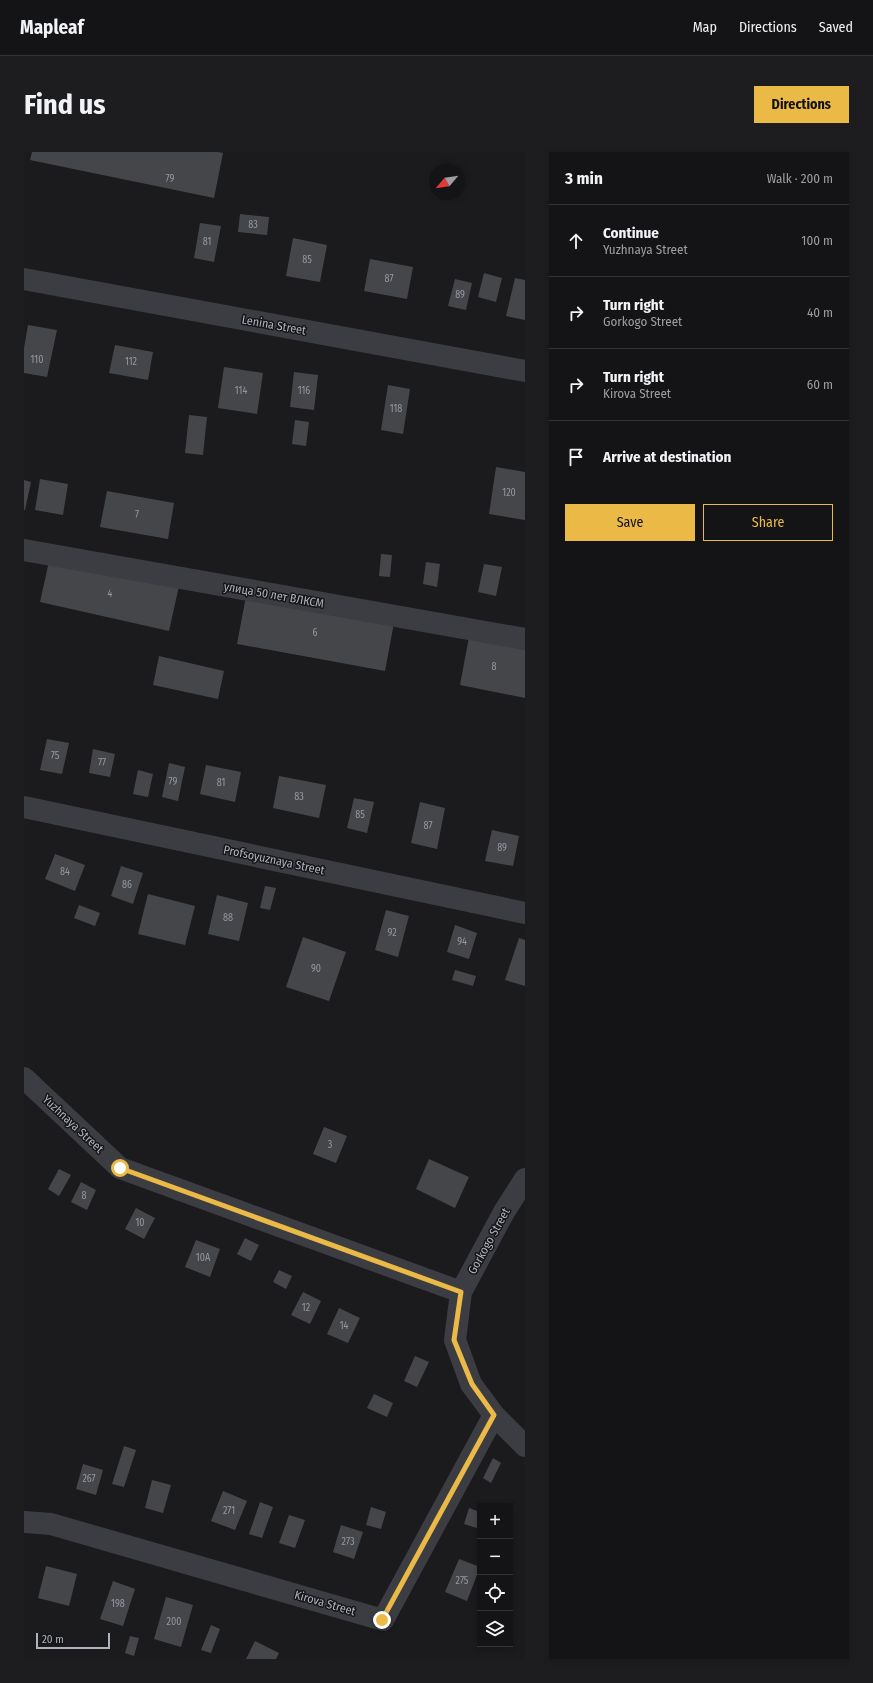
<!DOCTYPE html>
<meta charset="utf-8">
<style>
body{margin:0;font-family:"Fira Sans Condensed",sans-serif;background:#1d1d1f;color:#f1f3f6}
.controls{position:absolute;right:12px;bottom:12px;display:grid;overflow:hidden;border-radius:0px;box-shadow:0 2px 6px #0003}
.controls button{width:36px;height:36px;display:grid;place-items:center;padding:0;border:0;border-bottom:1px solid #333335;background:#141416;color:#f1f3f6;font:20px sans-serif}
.compass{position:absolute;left:405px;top:12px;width:36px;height:36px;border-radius:50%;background:#141416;box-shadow:0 2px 6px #0003;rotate:241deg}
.scale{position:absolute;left:12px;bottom:10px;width:74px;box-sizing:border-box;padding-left:4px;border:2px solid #aeb2bc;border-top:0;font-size:11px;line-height:14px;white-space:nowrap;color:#aeb2bc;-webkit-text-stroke:3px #161618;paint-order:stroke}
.stop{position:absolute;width:12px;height:12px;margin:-9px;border:3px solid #ebb945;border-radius:50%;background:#fff}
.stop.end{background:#ebb945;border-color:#fff;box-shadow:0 1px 4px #0008}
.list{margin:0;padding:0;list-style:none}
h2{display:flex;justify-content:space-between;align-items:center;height:52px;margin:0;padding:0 16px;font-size:17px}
h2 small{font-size:13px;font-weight:400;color:#9d9ea1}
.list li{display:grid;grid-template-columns:26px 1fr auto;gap:12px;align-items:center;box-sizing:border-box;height:72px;padding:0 16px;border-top:1px solid #333335}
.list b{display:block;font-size:15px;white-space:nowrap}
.list p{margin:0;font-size:13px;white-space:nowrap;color:#9d9ea1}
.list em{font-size:13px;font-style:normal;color:#9d9ea1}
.actions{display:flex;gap:8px;padding:12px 16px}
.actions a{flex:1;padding:9px 0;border:1px solid #ebb945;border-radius:0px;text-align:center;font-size:14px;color:#ebb945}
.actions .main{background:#ebb945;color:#111}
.icon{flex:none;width:22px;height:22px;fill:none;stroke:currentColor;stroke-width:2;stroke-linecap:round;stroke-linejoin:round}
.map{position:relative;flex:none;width:501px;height:1507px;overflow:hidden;border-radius:0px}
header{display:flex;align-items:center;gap:24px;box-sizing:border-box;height:56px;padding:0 20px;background:#141416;border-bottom:1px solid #333335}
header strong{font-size:19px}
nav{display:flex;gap:22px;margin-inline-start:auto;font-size:14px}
.intro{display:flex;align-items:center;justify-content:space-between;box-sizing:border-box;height:96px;padding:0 24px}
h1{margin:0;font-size:28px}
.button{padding:10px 18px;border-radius:0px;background:#ebb945;color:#111;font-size:14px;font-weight:700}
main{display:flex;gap:24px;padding:0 24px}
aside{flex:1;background:#141416;border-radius:0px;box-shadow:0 2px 6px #0003}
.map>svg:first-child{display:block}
.building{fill:#45464a}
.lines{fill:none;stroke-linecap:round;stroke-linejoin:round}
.street{stroke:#3c3d42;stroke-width:22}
.route{stroke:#ebb945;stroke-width:5}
.labels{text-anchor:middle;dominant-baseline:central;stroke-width:3;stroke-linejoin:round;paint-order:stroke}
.number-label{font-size:10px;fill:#9497a0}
.street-label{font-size:12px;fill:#aeb2bc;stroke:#161618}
</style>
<header>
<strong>Mapleaf</strong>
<nav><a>Map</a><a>Directions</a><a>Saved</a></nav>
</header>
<div class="intro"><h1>Find us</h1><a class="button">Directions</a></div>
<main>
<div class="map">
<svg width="501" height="1507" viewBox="0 0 501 1507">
<rect width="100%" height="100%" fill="#1b1b1d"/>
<path class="building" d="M8,0H194L199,1L190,46L6,8Z
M216,62L245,65L243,83L214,80Z
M176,71L197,74L190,110L170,106Z
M269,86L303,93L296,130L262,124Z
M346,107L389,115L383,147L340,139Z
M460,121L478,126L472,150L454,145Z
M491,126L501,128V168L482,164Z
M431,127L448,131L442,158L424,154Z
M4,173L33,178L23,225L0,221V196Z
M91,193L129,200L124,228L85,221Z
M200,215L239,221L233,262L194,256Z
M270,220L294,223L290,258L266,255Z
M364,233L386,237L379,282L357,278Z
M165,263L183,265L179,303L161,301Z
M271,268L285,270L282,294L268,292Z
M472,315L501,320V368L465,362Z
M16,327L44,332L39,363L11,358Z
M0,328L7,330L1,358H0Z
M83,339L150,351L144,387L76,375Z
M357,402L368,403L366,425L355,424Z
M26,405L155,434L145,479L16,450Z
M402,410L416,412L413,435L399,432Z
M460,412L478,415L472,444L454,440Z
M222,444L370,471L361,519L213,492Z
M445,485L501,496V546L436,533Z
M135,504L200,519L194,547L129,533Z
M23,587L45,591L38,622L16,618Z
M69,597L91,602L86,625L65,621Z
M145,611L161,615L154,649L138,645Z
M182,613L217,620L211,650L176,642Z
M114,618L129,622L124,645L109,642Z
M255,624L302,633L295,666L249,656Z
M330,646L350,650L343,681L323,676Z
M396,650L421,656L413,697L387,691Z
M468,678L495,684L489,714L461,709Z
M31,702L61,713L51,739L21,727Z
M97,714L119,721L109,752L87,744Z
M241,734L252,736L246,758L236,756Z
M124,742L171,754L161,793L114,782Z
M193,743L224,751L215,789L184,782Z
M55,753L76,761L71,774L50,766Z
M362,758L385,764L374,805L351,798Z
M431,773L453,781L445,807L423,800Z
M279,785L322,800L305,849L262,835Z
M495,786L501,788V834L481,828Z
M431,818L452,824L449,834L428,828Z
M300,975L323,984L312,1011L289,1002Z
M405,1007L445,1025L431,1056L392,1037Z
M35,1017L47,1023L35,1044L24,1037Z
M57,1030L72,1038L63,1058L47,1050Z
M112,1056L131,1066L120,1087L101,1077Z
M221,1086L235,1093L227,1109L213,1102Z
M172,1088L196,1097L186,1125L161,1115Z
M255,1118L268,1124L262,1137L249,1130Z
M279,1140L297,1149L286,1172L267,1163Z
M315,1156L336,1166L324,1191L303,1182Z
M391,1204L405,1210L393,1235L380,1229Z
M350,1242L369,1251L363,1265L343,1256Z
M100,1294L112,1298L100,1335L88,1332Z
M469,1306L477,1311L467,1331L459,1326Z
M59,1312L79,1318L72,1343L52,1337Z
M128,1328L147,1333L139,1361L121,1356Z
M199,1339L223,1349L211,1378L187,1369Z
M236,1350L249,1355L238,1386L225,1382Z
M347,1355L362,1360L357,1377L342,1373Z
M445,1356L456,1360V1377L440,1372Z
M265,1363L281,1368L271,1396L255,1391Z
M317,1373L339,1380L330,1407L309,1400Z
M435,1407L456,1415L443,1449L421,1440Z
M22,1414L53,1422L45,1454L14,1446Z
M89,1429L111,1437L99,1474L76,1467Z
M142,1445L169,1453L157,1495L130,1487Z
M187,1473L196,1477L187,1501L177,1498Z
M106,1484L115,1486L110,1504L101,1501Z
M231,1489L255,1501L252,1507H222Z"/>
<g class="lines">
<path class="street" d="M0,127L501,219
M0,398L501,487
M0,655L501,761
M0,926L96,1016L437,1140
M501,1027L480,1060L437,1140L431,1188L447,1232L470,1263L501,1294
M0,1370L27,1372L359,1468L470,1263"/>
</g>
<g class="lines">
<path class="route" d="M96,1016L437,1140L430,1188L448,1232L470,1263L358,1468"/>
</g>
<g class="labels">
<g class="number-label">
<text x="146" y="27">79</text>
<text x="229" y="73">83</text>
<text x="183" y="90">81</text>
<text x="283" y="108">85</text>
<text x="365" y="127">87</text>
<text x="436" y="143">89</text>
<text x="13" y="208">110</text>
<text x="107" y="210">112</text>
<text x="217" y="239">114</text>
<text x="280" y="239">116</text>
<text x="372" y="257">118</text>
<text x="485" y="341">120</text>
<text x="113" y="363">7</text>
<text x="86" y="442">4</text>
<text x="291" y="481">6</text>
<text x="470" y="515">8</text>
<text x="31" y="604">75</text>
<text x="78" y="611">77</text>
<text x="149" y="630">79</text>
<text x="197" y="631">81</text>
<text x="275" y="645">83</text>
<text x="336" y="663">85</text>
<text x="404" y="674">87</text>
<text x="478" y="696">89</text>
<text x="41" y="720">84</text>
<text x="103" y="733">86</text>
<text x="204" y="766">88</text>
<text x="368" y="781">92</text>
<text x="438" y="790">94</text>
<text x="292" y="817">90</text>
<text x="306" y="993">3</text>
<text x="60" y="1044">8</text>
<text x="116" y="1071">10</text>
<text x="179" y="1106">10А</text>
<text x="282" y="1156">12</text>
<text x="320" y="1174">14</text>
<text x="65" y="1327">267</text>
<text x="205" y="1359">271</text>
<text x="324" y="1390">273</text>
<text x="438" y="1429">275</text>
<text x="94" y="1452">198</text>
<text x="150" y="1470">200</text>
</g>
<g class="street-label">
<text transform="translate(250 173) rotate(10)">Lenina Street</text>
<text transform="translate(250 443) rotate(10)">улица 50 лет ВЛКСМ</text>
<text transform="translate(250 708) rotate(12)">Profsoyuznaya Street</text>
<text transform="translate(49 972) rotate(43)">Yuzhnaya Street</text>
<text transform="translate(465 1089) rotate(-61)">Gorkogo Street</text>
<text transform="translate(301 1451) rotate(16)">Kirova Street</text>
</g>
</g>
</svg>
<div class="controls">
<button>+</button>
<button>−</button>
<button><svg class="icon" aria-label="locate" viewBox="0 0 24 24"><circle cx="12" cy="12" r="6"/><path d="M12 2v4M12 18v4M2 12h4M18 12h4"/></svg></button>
<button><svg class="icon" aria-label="layers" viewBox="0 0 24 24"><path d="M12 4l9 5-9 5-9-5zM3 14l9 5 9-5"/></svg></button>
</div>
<svg class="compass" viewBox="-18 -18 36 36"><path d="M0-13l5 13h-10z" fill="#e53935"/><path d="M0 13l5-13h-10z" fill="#9d9ea1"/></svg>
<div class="scale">20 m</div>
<div class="stop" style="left:96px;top:1016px"></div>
<div class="stop end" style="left:358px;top:1468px"></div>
</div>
<aside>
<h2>3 min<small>Walk · 200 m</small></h2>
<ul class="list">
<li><svg class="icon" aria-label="ahead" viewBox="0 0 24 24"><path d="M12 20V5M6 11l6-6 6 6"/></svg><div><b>Continue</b><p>Yuzhnaya Street</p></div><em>100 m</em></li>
<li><svg class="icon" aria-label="right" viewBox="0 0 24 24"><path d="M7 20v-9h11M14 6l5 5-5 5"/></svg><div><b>Turn right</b><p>Gorkogo Street</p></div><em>40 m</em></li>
<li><svg class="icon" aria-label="right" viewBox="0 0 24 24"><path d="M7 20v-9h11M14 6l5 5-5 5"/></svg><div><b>Turn right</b><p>Kirova Street</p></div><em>60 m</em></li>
<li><svg class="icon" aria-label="arrive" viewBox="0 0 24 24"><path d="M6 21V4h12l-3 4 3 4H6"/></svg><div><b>Arrive at destination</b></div></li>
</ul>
<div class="actions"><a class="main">Save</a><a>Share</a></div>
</aside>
</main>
